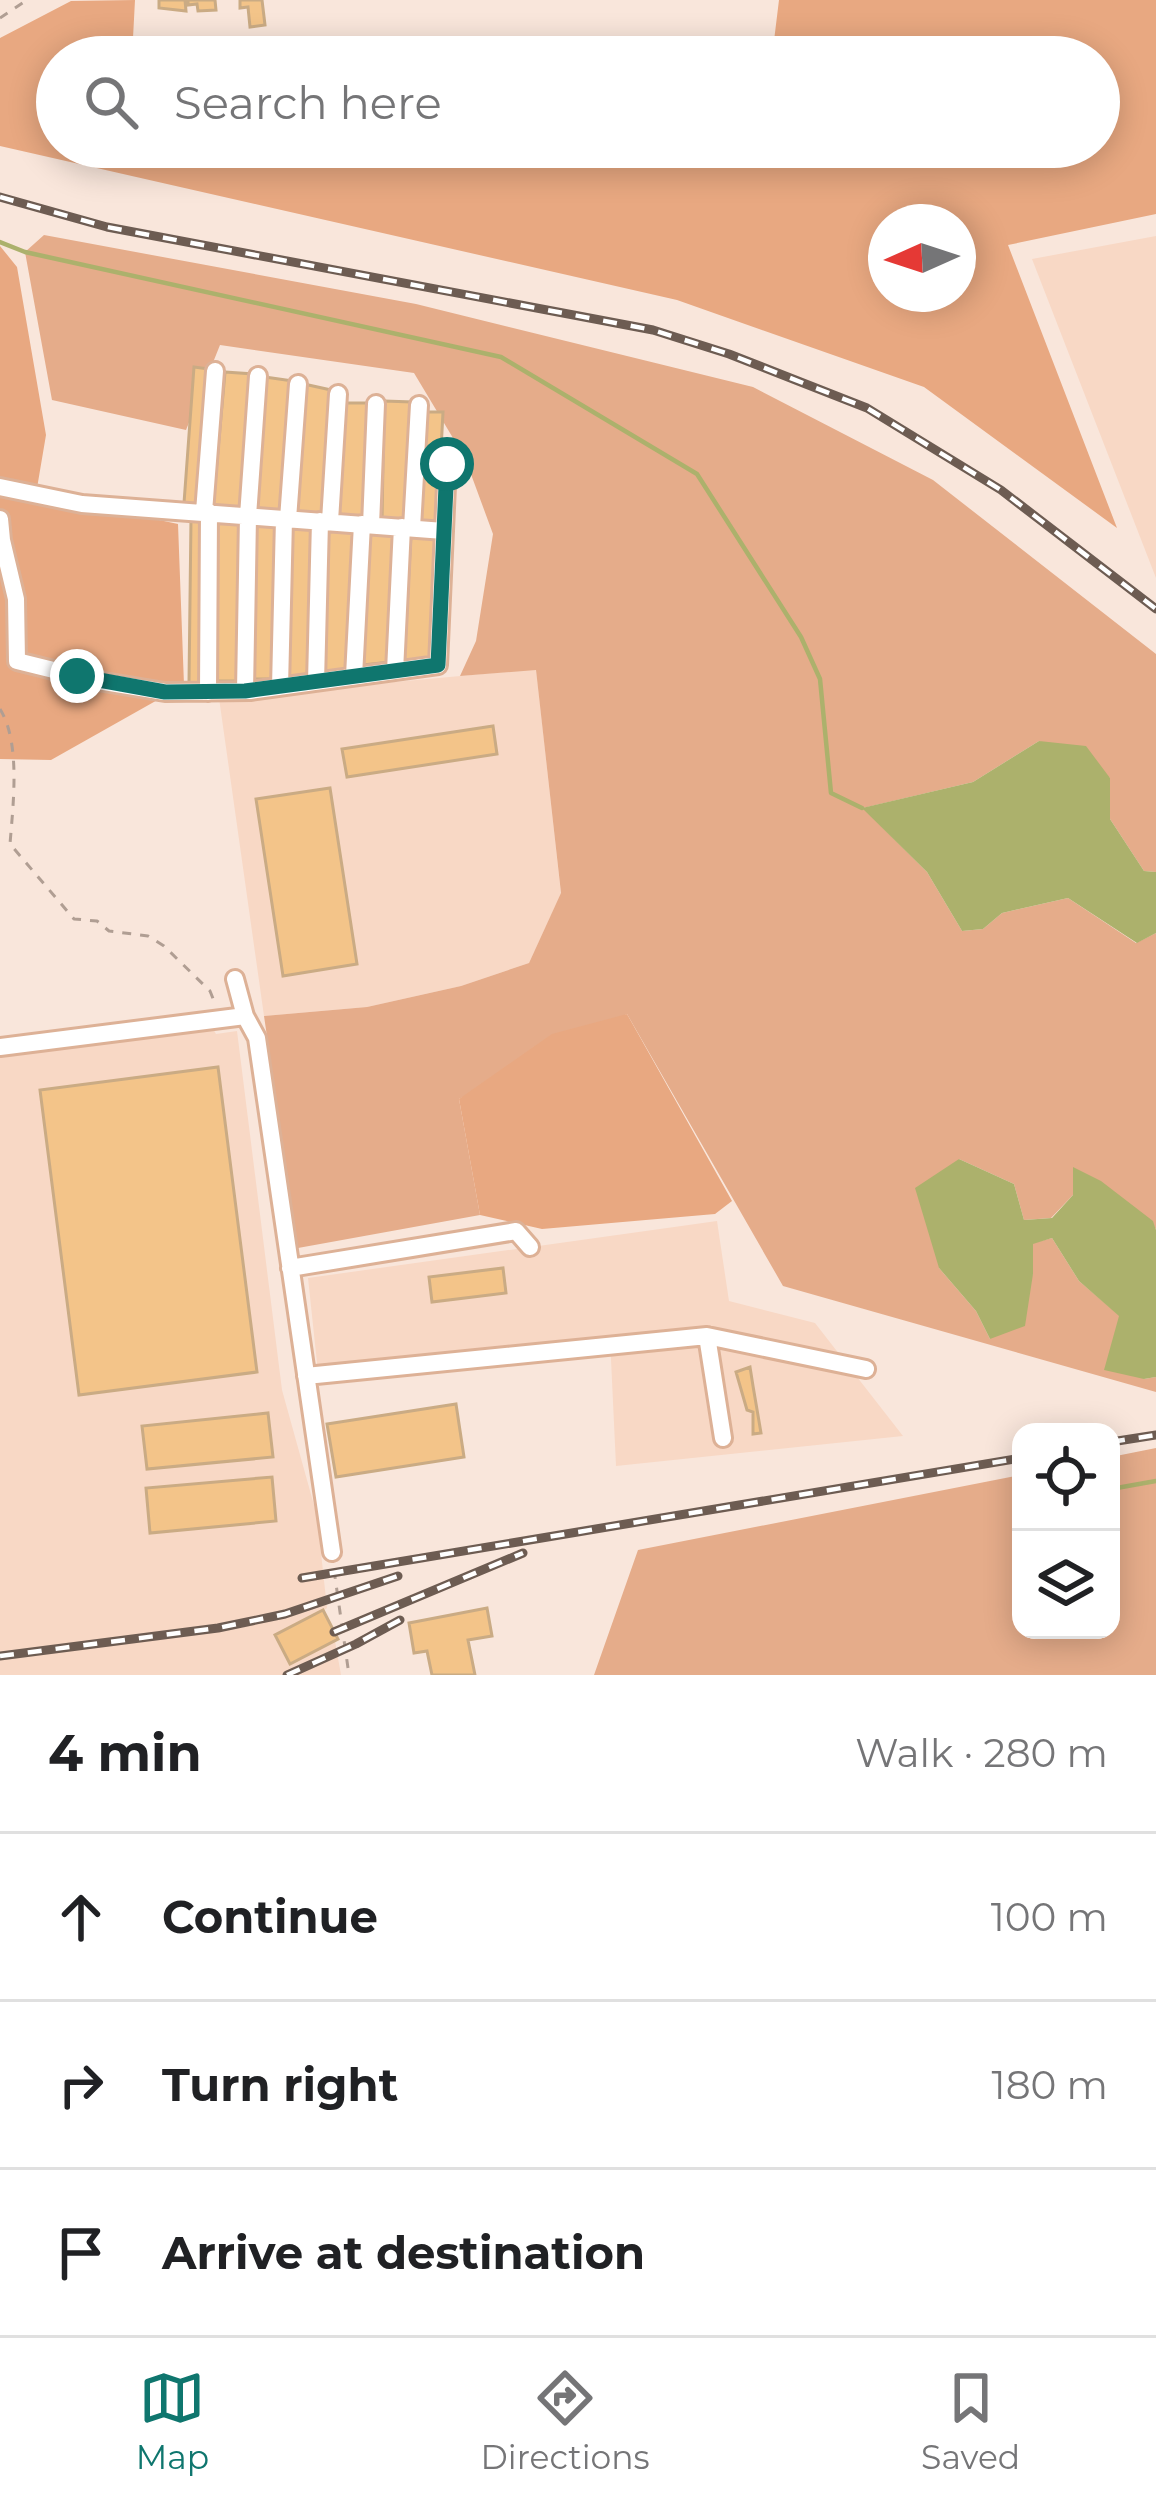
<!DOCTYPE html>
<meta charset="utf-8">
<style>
body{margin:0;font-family:Montserrat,sans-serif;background:#f2f2f2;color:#202124}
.controls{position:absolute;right:36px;bottom:36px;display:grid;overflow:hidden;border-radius:24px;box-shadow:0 6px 30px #0003}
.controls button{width:108px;height:108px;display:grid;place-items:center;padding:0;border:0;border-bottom:3px solid #e0e0e0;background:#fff;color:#202124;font:60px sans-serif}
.compass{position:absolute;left:868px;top:204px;width:108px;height:108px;border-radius:50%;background:#fff;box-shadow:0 6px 30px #0003;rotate:267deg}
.stop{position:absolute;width:36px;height:36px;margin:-27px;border:9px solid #0f766e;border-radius:50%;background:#fff}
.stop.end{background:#0f766e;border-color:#fff;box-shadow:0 3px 12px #0008}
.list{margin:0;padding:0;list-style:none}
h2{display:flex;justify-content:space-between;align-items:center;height:156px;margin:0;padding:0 48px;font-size:51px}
h2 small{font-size:39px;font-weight:400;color:#757577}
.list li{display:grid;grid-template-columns:78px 1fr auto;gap:36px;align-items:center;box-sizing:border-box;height:168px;padding:0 48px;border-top:3px solid #e0e0e0}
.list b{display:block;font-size:45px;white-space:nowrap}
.list em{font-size:39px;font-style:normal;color:#757577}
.icon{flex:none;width:66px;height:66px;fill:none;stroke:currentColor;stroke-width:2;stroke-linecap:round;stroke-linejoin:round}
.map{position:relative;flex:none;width:1156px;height:1675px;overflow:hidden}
.search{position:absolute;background:#fff;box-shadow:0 6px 30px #0003;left:36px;right:36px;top:36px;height:132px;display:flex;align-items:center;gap:30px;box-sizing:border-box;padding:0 42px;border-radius:66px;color:#757577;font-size:45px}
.sheet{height:660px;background:#fff}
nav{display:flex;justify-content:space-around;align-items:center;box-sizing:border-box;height:168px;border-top:3px solid #e0e0e0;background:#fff;font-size:33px;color:#757577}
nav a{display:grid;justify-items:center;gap:6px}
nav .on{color:#0f766e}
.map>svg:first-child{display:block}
.built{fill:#f8d8c5}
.green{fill:#e5ac8a}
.forest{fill:#e8a881;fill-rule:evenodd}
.water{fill:#acb16c}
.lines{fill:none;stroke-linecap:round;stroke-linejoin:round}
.stream{stroke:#acb16c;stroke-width:4.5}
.building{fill:#f3c489;stroke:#caab84;stroke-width:3}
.minor-casing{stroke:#ddb196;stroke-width:22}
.path{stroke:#b09e93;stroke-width:3;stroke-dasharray:9 9;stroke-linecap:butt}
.minor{stroke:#fff;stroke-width:16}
.rail-casing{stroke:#6d5c52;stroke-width:9}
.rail{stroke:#fff;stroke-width:4.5;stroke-dasharray:14;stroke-linecap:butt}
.route{stroke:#0f766e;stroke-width:15}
</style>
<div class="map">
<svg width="1156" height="1675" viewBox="0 0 1156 1675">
<rect width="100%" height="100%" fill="#f9e6db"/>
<path class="built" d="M1156,236V578L1032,259Z
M536,669L561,894L529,963L461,986L367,1007L264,1016L219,698Z
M212,1027L216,1034L237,1031L282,1390L317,1516L327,1608L323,1611L338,1639L335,1641L341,1675H0V1055Z
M717,1221L729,1301L815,1323L903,1436L616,1466L610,1338L318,1372L308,1278Z"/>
<path class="green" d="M44,235L416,304L753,387L933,480L1156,654V872L1144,871L1110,819V778L1039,741L973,782L863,808L927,872L962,931L983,929L1002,913L1068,898L1136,943L1156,933V1230L1152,1221L1073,1168V1195L1051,1218L1024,1220L1014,1184L959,1159L939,1268L976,1311L990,1339L1033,1274V1243L1052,1238L1079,1281L1120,1316L1144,1379L1156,1377V1392L783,1286L627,1014L459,1099L480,1215L298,1248L264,1016L367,1007L461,986L529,963L561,893L536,670L460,676L476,641L493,534L465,458L414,373L220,345L186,430L52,400L25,252Z
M1156,1448V1675H594L638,1550L1021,1475V1630H1111V1457Z"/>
<path class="forest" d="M135,0L132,57H57V147H1099V57H772L779,0H1156V214L1008,245L1117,528L924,387L677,300L0,146V38L71,1ZM886,222H958V294H886Z
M0,246L17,267L46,435L36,494L178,524L184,685L51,760L0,759Z
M627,1014L732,1201L715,1214L542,1229L480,1215L459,1099L552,1034Z"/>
<path class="water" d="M1039,741L1086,746L1110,778V819L1144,871L1156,872V933L1137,943L1068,898L1002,913L983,929L962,931L927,872L862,808L973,782Z
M959,1159L1014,1184L1024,1220L1052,1218L1073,1195V1167L1101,1181L1153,1221L1156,1230V1377L1144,1379L1104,1370L1119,1316L1079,1281L1052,1238L1033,1244V1274L1025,1326L990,1339L976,1311L939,1268L915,1188Z"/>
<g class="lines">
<path class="stream" d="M0,242L25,252L501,357L697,474L801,637L820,679L831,793L862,808
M1111,1489L1156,1481"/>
</g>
<path class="building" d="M159,0H185L186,11L159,8Z
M188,0H215L216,10L198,11L197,4L188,5Z
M240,0H262L265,25L250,27L248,7L240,8Z
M194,367L209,369L199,505L184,503Z
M225,372L253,374L242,508L213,506Z
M265,377L293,381L283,512L256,509Z
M304,384L331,390L325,514L297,512Z
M384,401L412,402L407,522L382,521Z
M344,403H369L365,517L339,514Z
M426,412H443L437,527L421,526Z
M191,518H204L203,683H189Z
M218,519L243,520L241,681H215L213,611Z
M254,524L279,525L274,679H249Z
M287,526L312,527L308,674L286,677Z
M326,527L354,529L348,671L322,673Z
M370,531L397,533L390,662L363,665Z
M411,534L439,536L431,662L404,664Z
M493,726L497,754L347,777L342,749Z
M330,788L357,964L283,976L256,799Z
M218,1067L257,1372L79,1395L40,1090Z
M503,1268L506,1293L432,1302L429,1277Z
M750,1367L753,1386L761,1433L753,1434V1412L747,1410L736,1372Z
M456,1404L464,1457L336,1477L327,1424Z
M268,1413L273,1457L147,1469L142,1426Z
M272,1477L276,1521L150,1533L146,1488Z
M487,1608L492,1636L468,1640L475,1675H432L427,1651L414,1653L409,1623Z
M323,1610L338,1639L290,1664L275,1635Z"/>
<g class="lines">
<defs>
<path id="minor" d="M0,487L82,504L444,531
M204,512L215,371
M0,519L2,540L16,599L17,661L98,681L165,692L250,691L438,665L447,463
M288,519L298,384
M330,521L338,394
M371,525L376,404
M412,528L419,405
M395,671L402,527
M354,676L362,524
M316,682L320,521
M280,687L284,519
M245,691L248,516L258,376
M208,692L209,512
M235,979L245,1016L257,1038L332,1552
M0,1047L245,1016
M290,1268L516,1231L530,1247
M707,1336L866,1369
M306,1376L707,1336L723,1438"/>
</defs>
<use href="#minor" class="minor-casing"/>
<path class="path" d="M0,18L27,0
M0,709C21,743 13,805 10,844L74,919L97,921L109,931L148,936L164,946L210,991L216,1006
M334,1570L349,1675"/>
<use href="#minor" class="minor"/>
<defs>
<path id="rail" d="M0,197L107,227L653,330L729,354L867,408L1001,490L1156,609
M1111,1442L1156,1435
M302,1578L1021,1458
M334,1632L523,1553
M0,1656L218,1628L285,1614L398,1576
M287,1675L356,1644L400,1620"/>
</defs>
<use href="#rail" class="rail-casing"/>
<use href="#rail" class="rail"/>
</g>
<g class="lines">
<path class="route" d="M77,676L165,692L245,691L438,665L447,464"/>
</g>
</svg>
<div class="controls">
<button><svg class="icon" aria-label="locate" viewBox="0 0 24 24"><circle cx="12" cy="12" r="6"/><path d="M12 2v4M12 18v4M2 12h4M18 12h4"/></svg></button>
<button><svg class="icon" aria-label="layers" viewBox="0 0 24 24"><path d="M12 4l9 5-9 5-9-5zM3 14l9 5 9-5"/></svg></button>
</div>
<svg class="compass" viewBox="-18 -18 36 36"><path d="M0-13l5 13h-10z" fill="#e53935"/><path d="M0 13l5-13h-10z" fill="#757577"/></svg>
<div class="stop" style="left:447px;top:464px"></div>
<div class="stop end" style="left:77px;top:676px"></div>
<div class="search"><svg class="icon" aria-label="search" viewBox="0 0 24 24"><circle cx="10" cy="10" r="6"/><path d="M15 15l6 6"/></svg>Search here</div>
</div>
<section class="sheet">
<h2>4 min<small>Walk · 280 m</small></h2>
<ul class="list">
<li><svg class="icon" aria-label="ahead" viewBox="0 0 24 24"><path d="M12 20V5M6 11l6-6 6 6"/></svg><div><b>Continue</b></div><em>100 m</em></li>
<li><svg class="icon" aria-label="right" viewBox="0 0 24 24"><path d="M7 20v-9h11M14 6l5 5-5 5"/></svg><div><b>Turn right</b></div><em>180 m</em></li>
<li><svg class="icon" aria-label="arrive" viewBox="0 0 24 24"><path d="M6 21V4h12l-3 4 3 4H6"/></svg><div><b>Arrive at destination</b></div></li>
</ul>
</section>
<nav>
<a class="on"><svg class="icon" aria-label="map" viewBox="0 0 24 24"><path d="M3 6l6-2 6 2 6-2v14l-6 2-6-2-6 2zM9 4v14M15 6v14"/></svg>Map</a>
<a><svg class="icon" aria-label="directions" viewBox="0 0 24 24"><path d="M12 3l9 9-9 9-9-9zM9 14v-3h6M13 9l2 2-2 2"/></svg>Directions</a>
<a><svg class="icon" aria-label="saved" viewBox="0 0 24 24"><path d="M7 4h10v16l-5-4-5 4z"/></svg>Saved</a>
</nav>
